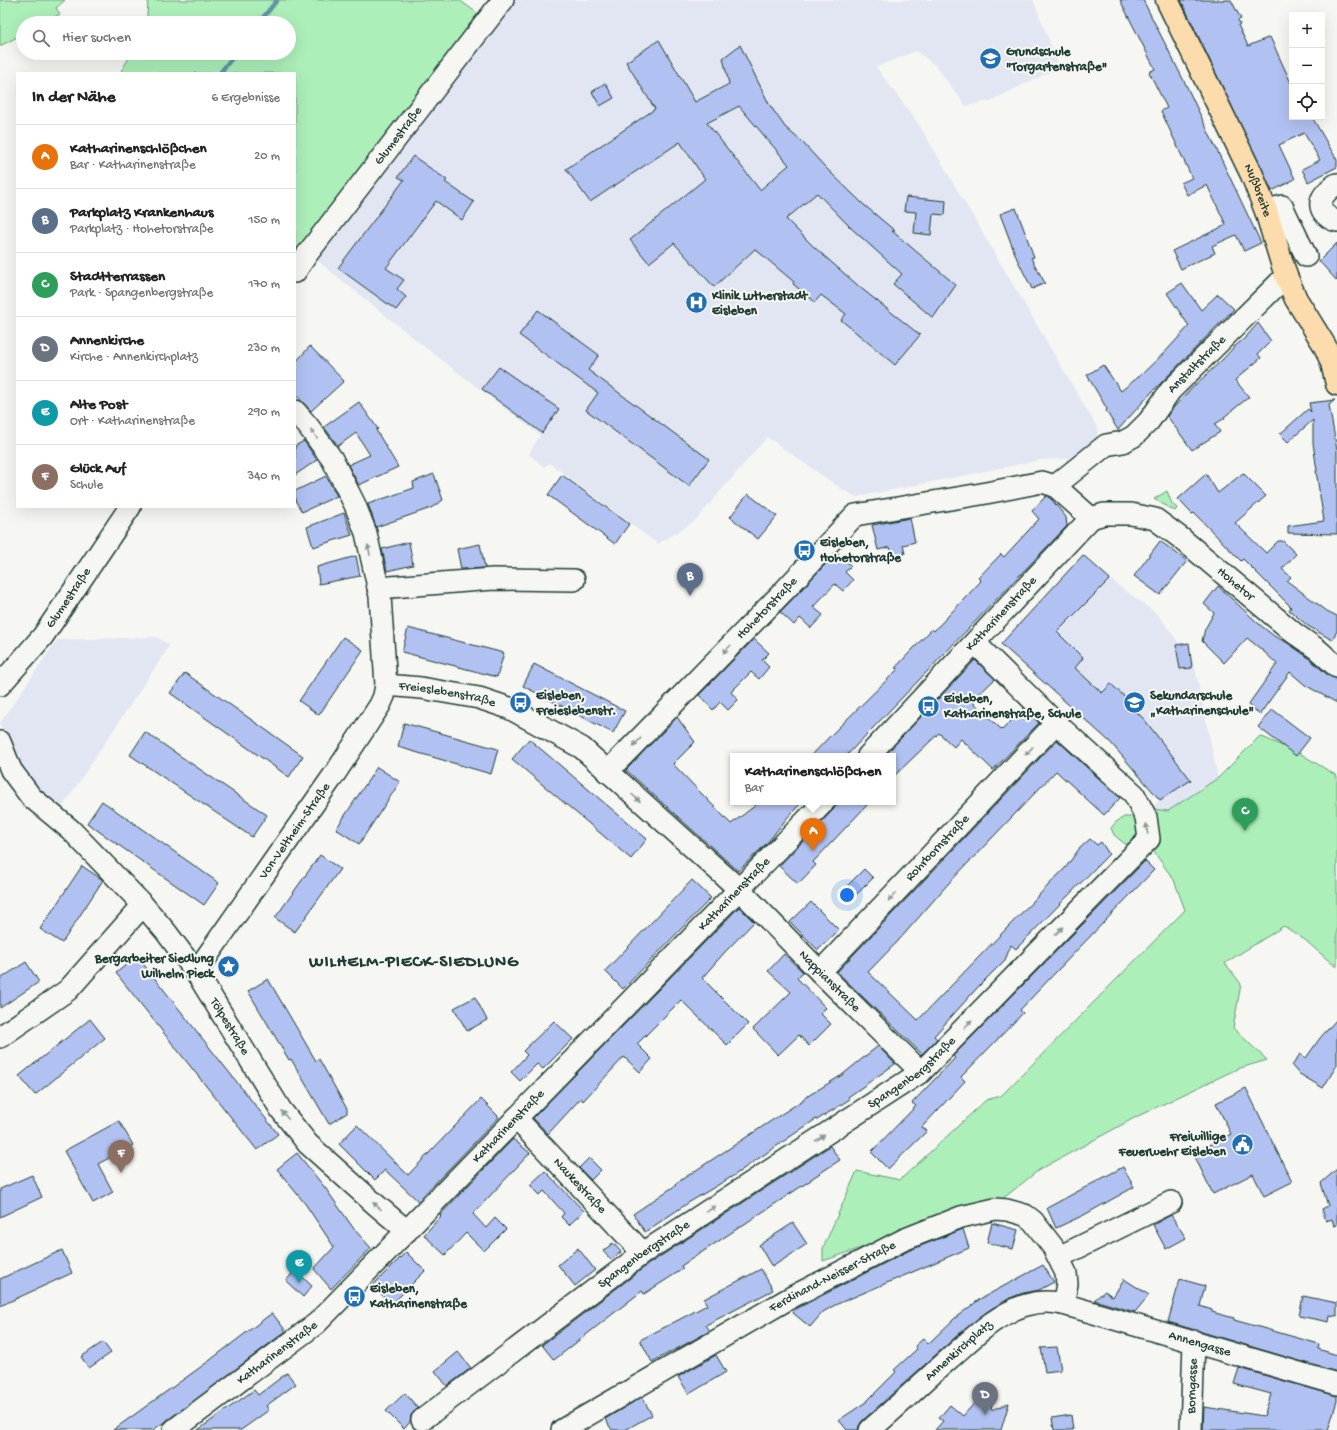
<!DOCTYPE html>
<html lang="de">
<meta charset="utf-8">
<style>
body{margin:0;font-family:"Gochi Hand",sans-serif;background:#f6f6f6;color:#222}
.controls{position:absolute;right:12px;top:12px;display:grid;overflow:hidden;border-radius:0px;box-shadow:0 4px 16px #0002}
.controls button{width:36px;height:36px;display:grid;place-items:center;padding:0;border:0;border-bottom:1px solid #e0e0e0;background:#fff;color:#222;font:20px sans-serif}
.you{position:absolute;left:847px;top:895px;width:14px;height:14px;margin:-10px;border:3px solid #fff;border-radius:50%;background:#1a73e8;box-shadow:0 0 0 6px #1a73e833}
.badge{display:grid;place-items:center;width:26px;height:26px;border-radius:50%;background:#1f6fb2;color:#fff;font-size:13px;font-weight:700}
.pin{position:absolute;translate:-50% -33px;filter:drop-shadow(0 1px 2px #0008)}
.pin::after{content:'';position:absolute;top:21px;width:14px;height:12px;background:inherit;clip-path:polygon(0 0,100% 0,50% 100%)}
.popup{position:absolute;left:730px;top:753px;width:166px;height:52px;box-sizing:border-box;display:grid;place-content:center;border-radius:0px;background:#fff;filter:drop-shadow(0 1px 3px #0005);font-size:13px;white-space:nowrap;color:#767676}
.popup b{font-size:15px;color:#222}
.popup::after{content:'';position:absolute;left:50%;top:100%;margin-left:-8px;border:8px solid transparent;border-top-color:#fff}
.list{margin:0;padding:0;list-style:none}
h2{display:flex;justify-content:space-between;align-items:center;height:52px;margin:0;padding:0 16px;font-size:17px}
h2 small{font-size:13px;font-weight:400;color:#767676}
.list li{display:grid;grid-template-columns:26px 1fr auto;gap:12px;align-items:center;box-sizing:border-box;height:64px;padding:0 16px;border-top:1px solid #e0e0e0}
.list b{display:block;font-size:15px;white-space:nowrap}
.list p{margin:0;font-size:13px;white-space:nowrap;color:#767676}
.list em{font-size:13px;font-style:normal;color:#767676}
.icon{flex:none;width:22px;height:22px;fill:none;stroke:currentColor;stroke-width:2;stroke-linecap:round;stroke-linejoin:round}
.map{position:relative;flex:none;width:1337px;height:1430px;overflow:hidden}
.search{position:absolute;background:#fff;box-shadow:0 4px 16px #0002;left:16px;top:16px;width:280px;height:44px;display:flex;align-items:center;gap:10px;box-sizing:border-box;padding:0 14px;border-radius:22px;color:#767676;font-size:15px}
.panel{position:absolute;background:#fff;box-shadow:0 4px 16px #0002;left:16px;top:72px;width:280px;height:436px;border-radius:0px}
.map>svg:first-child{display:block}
.built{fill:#e1e6f2}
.green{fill:#acefb9;stroke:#669676}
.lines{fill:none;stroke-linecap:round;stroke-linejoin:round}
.stream{stroke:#6096a3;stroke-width:4.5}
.building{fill:#b1c1f1;stroke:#1f3d34;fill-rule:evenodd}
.minor-casing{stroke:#1f3d34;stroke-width:24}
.major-casing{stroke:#1f3d34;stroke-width:25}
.minor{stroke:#f6f6f2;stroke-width:21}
.major{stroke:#fcdcac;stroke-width:22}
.oneway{fill:#8a9a93}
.labels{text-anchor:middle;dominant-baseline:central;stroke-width:4;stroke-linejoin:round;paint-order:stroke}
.poi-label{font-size:13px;font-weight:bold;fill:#1f3d34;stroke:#f6f6f2;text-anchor:start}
.street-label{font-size:13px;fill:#1f3d34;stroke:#f6f6f2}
.district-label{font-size:17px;font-weight:bold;letter-spacing:1px;fill:#1f3d34;stroke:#f6f6f2}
</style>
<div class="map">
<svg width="1337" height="1430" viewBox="0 0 1337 1430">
<rect width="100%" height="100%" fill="#f6f6f2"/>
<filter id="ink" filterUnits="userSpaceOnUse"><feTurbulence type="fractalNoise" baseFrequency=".025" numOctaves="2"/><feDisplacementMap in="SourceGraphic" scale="8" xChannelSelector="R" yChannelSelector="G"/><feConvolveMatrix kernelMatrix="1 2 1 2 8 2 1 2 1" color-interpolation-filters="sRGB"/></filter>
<g filter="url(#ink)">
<path class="built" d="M512,0H1033L1060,67L990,101L966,106L936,66L916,51L876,67L918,123L1098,429L1096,441L1082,455L1064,459L1040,460L857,497L843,490L767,437L695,521L658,544L549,463L544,467L529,454L540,435L426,348L314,258Z
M1083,555L1110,579L1158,615L1194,663L1218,778L1168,811L1152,809L1160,799L1110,742L1001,644Z
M156,637L170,645L59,812L10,759L0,723L57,640Z"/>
<path class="green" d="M0,0H65L56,8L60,14L43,23H23V34L0,46Z
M148,0H459L480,15L295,260V73H120L132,53H289V23H145L147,16Z
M1167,491L1172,504L1177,508L1175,511L1154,499Z
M1260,736L1301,754L1337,776V966L1336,967L1305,940L1284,926L1225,963L1241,984L1233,1028L1267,1060L1237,1069L1138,1116L1039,1170L1001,1200L823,1261V1248L857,1171L900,1180L986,1100L1001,1096L1185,910L1174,880L1154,852L1152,809L1168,811L1218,778Z
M1124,817H1132L1141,824V837L1135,843L1125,844L1114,835L1111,828L1116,822Z"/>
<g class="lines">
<path class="stream" d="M259,23L277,0
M220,73L236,53"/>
</g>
<path class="building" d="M1120,0H1143L1187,87L1261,243L1244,251L1236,235L1212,246L1215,253L1181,269L1172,251L1226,225L1207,185L1187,195L1181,183L1192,178L1161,111L1167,108L1149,72L1155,69Z
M1181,0H1231L1241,19L1238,20L1240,24L1238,25L1248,46L1270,37L1292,85V117H1312L1337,160V167L1308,182L1302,169L1320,160L1304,133L1279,145L1295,179L1272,191Z
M659,40L695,102L729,84L723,58L740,45L769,104L785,127L803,143L826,168L863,204L895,231H892L956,285L933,318L893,284L902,274L851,228L817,193L786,219L814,247L862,289L920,335L895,365L841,320L846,314L821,295L815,302L793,284L794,282L755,249L714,287L674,243L649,263L630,240L705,179L680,142L590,202L566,169L655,109L626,62ZM739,106L789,165L760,190L707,123Z
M605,83L614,98L600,106L592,92Z
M413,156L447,180L445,182L474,202L462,220L436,201L386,268L404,280L397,289L406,297L396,310L338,268L404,180L398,177Z
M906,197L946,201L945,215L933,214L931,235L914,233L916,212L904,211Z
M1016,208L1034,257L1031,258L1045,283L1032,289L1017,259L1000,214Z
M1337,243V281L1319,261Z
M1182,283L1201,310L1218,294L1234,309L1150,394L1118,430L1106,411L1107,409L1087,375L1103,365L1121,391L1142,374L1167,350L1189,326L1167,293Z
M538,310L599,355L588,370L709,459L689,486L586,410L598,393L519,335Z
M1258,323L1271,341L1258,354L1261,358L1235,380L1249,397L1224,417L1225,418L1215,424L1220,432L1192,450L1167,416L1174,407L1192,388L1223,359L1234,347L1245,338Z
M310,346L344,381L311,411L295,394V363Z
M499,367L559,409L542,433L482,389Z
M1335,400L1329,405L1337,450V534L1288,533V526L1324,521L1316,471H1317L1313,443V420L1288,442L1280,434L1308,409L1311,412L1309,403Z
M359,402L378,429L376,430L398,467L359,485L348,465L370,455L356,433L338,446L324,427Z
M304,441L317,460L295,475V446Z
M1243,473L1266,496L1235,523L1266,553L1278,541H1283L1296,554L1282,569L1291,577L1287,581L1327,611L1337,616V631L1332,640L1308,626L1289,610L1291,607L1243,559L1241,561L1194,513L1192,514L1178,499L1206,474L1218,493Z
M434,474L443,500L431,508L376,527L368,504L414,488L413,482Z
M562,475L629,524L615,544L548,495Z
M326,476L337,496L302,512L295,500V491Z
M748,494L777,516L758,539L730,517Z
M1046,496L1051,499L1066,517L1067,526L846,756H811L832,734L898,669L895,668L932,629L934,631L981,581L978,578L1001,554L1004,557L1039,519L1032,511Z
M344,513L352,535L313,547L307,527Z
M910,518L915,542L903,545L905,554L892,557L890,547L878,550L872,525Z
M1160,541L1187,561L1160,595L1134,576Z
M409,542L413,565L387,571L382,549Z
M480,544L485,568L461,569L457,549Z
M837,552L851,566L845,572L853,580L843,591L835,584L813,607L823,615L811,628L800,618L794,625L780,612Z
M1083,555L1110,579L1057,632L1083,658L1075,668L1102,693L1111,684L1126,698L1124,700L1144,719L1191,780L1160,800L1110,742L1001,644Z
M356,556L360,576L319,584L317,567Z
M1218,586L1259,624L1274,636L1286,642L1305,655L1329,676L1337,679V703L1305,685L1290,672L1260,714L1248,705L1277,664L1262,650L1247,638L1224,663L1202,641L1205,629L1214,613L1204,604Z
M408,628L504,653L497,677L402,652Z
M343,637L363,650L319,715L299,701Z
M754,639L769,653L762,660L769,667L759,679L751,672L731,692L738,700L728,710L720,702L713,710L699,695Z
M1189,643L1192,668L1180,669L1176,645Z
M975,660L995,679L972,701L1002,730L1024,708L1039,723L993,770L961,739L954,747L939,733L893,777V756H884Z
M534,664L625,711L613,733L523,686Z
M185,673L303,756L289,777L170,693Z
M1272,709L1310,738L1296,756L1258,727Z
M677,717L695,742L673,764L731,824L760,802H802L787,818L767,843L738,871L626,770Z
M404,723L498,749L491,774L398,747Z
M145,732L267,815L252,837L130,755Z
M529,739L647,839L631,859L512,759Z
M1057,740L1120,798L1104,815L1056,771L948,884L899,940L868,972L918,1020L1066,867L1079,849L1090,839L1097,845L1101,842L1109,854L1016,949L1011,945L1005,960L978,987L934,1036L937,1039L922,1054L837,972Z
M377,767L400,782L359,844L336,829Z
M102,801L219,883L204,905L87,823Z
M839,802H870L813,862L816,865L798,884L779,866L833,810Z
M320,855L340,869L295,932L275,918Z
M1145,861L1154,870L1056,972L1020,1010L1023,1013L961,1077L965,1081L922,1127L927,1131L888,1169L871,1152L916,1106L912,1103L955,1058L953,1056Z
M82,866L103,880L62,943L40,929Z
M864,869L873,878L854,897L845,888Z
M692,880L711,898L623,989L605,971Z
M811,902L839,930L818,950L790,922Z
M739,907L754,922L724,953L702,978L748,1024L727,1045L681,1000L637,1044L652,1059L640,1072L624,1057L583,1101L581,1098L548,1134L533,1118Z
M784,954L803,972L797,978L826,1008L820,1013L831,1024L809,1046L799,1035L778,1055L753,1029L791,992L768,971Z
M137,956L278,1134L257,1150L116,973Z
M26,962L39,982L0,1008V979Z
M268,979L316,1061L319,1059L347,1109V1113L329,1124L291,1059L289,1060L248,991Z
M475,997L487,1020L467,1031L454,1008Z
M90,1019L105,1038L35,1095L19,1076Z
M1337,1019V1065L1323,1088L1298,1073L1292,1066L1300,1054L1306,1058L1320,1038Z
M554,1021L573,1039L543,1069L537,1064L520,1081L511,1072L527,1055L523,1051Z
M878,1046L895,1064L848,1097L850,1099L817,1120L816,1119L733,1176L688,1203L645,1232L633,1214L676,1185L675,1184L803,1100V1099L842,1075Z
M1246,1088L1292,1182L1264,1196L1253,1174L1213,1194L1193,1153L1231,1134L1216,1103Z
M481,1099L499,1117L418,1201L385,1170L375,1180L339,1144L357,1125L408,1175Z
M119,1121L133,1145L98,1164L113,1192L93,1203L64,1151Z
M513,1139L530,1153L473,1214L486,1228L495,1218L506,1229L484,1251L466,1233L445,1255L424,1235L441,1216L440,1215Z
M830,1146L840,1160L811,1179V1180L681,1266L683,1269L644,1294L642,1291L554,1360L542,1345L650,1263Z
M297,1153L326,1189L354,1229L371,1248L331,1289L314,1269L334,1247L306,1205L277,1169Z
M589,1158L601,1170L591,1180L579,1168Z
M1123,1167L1134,1187L1084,1215L1056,1228L1047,1208Z
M1337,1169V1225L1334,1226L1332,1219L1326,1221L1322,1209L1328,1206L1321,1183Z
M545,1171L584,1211L569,1225L561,1217L564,1213L544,1191L540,1195L530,1185Z
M32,1175L42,1197L0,1217V1189Z
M1171,1215L1186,1238L1166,1249L1153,1225Z
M793,1223L807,1244L772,1267L759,1245Z
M992,1223L1018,1230L1013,1249L987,1243Z
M963,1229L969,1248L835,1305L823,1312L810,1327L793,1313L796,1309L908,1251Z
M613,1243L621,1252L611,1260L603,1251Z
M578,1248L595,1270L575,1286L558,1265Z
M62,1250L72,1273L0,1306V1279Z
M406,1252L425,1271L391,1305L373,1285Z
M1043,1265L1054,1282L1039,1290L1023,1293L1010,1298L988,1311L959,1334L862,1421L859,1426L858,1430H847L839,1420L866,1402L896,1372L894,1370L917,1349L915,1346L924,1338L928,1344L955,1318L980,1299Z
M761,1269L773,1290L706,1325L710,1331L652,1362L640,1340L707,1305L704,1299Z
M295,1270L312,1286L303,1297L286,1281Z
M1124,1279L1149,1295L1135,1312L1094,1300L1105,1291L1113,1297Z
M1180,1279L1205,1286L1200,1306L1212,1310V1312L1234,1318V1320L1319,1344L1318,1349L1337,1355V1372L1168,1322Z
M1303,1296L1337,1303V1316L1330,1315L1329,1322L1299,1316Z
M272,1313L286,1331L187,1406L153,1430H113L209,1361Z
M103,1342L111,1353L89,1368L81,1357Z
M1057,1347L1061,1370L1045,1372L1041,1348Z
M458,1352L471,1368L447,1386L435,1371Z
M716,1355L726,1372L689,1394L678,1377Z
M1239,1368L1337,1396V1401L1328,1430H1203L1204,1407L1264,1416L1271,1394L1234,1384Z
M287,1373L296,1384L266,1406L269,1410L241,1430H198L254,1390L258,1395Z
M994,1392L991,1410L1009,1403L1001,1430H935L943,1421L939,1418L950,1405L963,1416L978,1399Z
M405,1393L418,1408L411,1415L410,1422L404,1429L386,1411Z
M642,1397L652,1415L625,1430H612L605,1419Z
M1071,1415L1073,1430H1054L1052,1418Z"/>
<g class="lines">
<defs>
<g id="minor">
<path d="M1337,184L1335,185C1331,188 1325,193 1323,197C1316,208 1327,219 1337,221"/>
<path d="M1266,211L1282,206L1306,256"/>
<path id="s1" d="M295,272L308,253L503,0"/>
<path id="s2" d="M1055,486L1106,445L1123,442L1134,436L1149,421L1170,391L1286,276"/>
<path d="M378,588L493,579L574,580"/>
<path id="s3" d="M0,685L43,636L130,507"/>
<path id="s4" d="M386,685L421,688L479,698L509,708L582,748L740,890L820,972L921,1072"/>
<path id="s5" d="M0,742L11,770L31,797L71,830L143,905L166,932L196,972L281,1110L308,1144L375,1204L407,1231"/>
<path id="s6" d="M868,756L1091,518L1104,514H1131L1155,519L1182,539L1294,633L1317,649L1337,667"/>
<path id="s7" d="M607,772L784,591L855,515L981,494L1042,482L1055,486L1091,518"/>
<path id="s8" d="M196,972L336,772L380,705L384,696L386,685L380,596L366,533L355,505L332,459L308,426L295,411"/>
<path id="s9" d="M820,972L1056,723"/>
<path d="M0,1037L68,990L143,905"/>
<path id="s10" d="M516,1118L643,1253"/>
<path d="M1059,1257L1171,1202"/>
<path id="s11" d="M422,1420L643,1253L921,1072L1149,839L1146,817L1134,794L1056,723L975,643"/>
<path id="s12" d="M174,1430L317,1323L824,802"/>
<path id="s13" d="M562,1430L790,1298L903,1240L961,1217L995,1209L1007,1210L1025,1215L1033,1221L1053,1247L1066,1273L1067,1284L1063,1304"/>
<path id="s14" d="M870,1430C897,1407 923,1382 949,1359C973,1338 996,1314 1026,1305C1039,1301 1050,1301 1063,1304L1337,1384"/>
<path id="s15" d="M1191,1430L1194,1341"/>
</g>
<g id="major">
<path id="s16" d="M1167,0L1252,175L1266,211L1286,276L1296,299L1325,346L1332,363L1337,384"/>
</g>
</defs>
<use href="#minor" class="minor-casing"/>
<use href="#major" class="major-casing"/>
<use href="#minor" class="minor"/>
<use href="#major" class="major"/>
</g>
<defs><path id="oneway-solid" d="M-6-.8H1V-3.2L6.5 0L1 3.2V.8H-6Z"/></defs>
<g class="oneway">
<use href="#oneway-solid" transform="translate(314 434) rotate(-125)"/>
<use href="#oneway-solid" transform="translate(369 550) rotate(-102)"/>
<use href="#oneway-solid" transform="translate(727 649) rotate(134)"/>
<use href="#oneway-solid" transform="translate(637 742) rotate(134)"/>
<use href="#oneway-solid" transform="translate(1029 751) rotate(133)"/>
<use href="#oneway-solid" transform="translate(636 798) rotate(42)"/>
<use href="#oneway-solid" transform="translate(1147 829) rotate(-97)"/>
<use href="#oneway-solid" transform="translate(892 897) rotate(133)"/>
<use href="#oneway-solid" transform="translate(1059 931) rotate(-46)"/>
<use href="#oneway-solid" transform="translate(968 1024) rotate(-46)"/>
<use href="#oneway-solid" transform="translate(285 1115) rotate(-128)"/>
<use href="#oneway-solid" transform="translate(820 1138) rotate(-33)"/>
<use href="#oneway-solid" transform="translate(377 1206) rotate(-140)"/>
<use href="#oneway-solid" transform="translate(711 1209) rotate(-33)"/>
</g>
</g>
<defs>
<symbol id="school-disc" viewBox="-11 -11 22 22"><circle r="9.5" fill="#1f6fb2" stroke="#f6f6f2"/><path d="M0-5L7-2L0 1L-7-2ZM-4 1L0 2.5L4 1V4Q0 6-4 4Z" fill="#fff"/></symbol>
<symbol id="hospital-disc" viewBox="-11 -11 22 22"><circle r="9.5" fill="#1f6fb2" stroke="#f6f6f2"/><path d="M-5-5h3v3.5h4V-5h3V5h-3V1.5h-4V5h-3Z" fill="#fff"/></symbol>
<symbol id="bus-disc" viewBox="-11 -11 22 22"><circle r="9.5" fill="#1f6fb2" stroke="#f6f6f2"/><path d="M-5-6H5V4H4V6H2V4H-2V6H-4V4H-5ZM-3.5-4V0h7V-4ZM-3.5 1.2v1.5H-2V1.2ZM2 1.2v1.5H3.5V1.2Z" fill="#fff"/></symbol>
<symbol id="sight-disc" viewBox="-11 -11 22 22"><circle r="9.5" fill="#1f6fb2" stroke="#f6f6f2"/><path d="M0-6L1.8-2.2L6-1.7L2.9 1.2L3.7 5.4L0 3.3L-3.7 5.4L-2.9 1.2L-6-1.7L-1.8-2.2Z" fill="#fff"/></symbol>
<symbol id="civic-disc" viewBox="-11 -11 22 22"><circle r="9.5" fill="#1f6fb2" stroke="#f6f6f2"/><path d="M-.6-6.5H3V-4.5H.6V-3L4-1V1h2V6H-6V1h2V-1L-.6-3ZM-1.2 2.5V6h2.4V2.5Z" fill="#fff"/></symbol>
</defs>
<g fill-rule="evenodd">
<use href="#school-disc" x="978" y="46" width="25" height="25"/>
<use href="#hospital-disc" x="684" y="290" width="25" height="25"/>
<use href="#bus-disc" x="792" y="538" width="25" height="25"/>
<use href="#bus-disc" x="508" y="690" width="25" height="25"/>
<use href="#school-disc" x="1122" y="690" width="25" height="25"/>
<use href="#bus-disc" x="916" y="694" width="25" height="25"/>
<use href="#sight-disc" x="216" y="954" width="25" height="25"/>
<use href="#civic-disc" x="1230" y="1132" width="25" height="25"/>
<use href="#bus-disc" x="342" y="1284" width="25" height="25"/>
</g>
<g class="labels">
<g class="poi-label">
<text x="1006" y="52">Grundschule<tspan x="1006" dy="15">"Torgartenstraße"</tspan></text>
<text x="712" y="296">Klinik Lutherstadt<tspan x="712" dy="15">Eisleben</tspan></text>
<text x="820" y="543">Eisleben,<tspan x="820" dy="15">Hohetorstraße</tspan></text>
<text x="536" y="696">Eisleben,<tspan x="536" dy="15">Freieslebenstr.</tspan></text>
<text x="1150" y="696">Sekundarschule<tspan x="1150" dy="15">„Katharinenschule"</tspan></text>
<text x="944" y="699">Eisleben,<tspan x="944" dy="15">Katharinenstraße, Schule</tspan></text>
<text x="214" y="959" text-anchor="end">Bergarbeiter Siedlung<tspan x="214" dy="15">Wilhelm Pieck</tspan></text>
<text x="1226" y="1137" text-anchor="end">Freiwillige<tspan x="1226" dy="15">Feuerwehr Eisleben</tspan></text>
<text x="370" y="1289">Eisleben,<tspan x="370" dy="15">Katharinenstraße</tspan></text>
</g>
<g class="street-label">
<text stroke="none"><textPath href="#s1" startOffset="171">Glumestraße</textPath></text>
<text stroke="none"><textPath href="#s16" startOffset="211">Nußbreite</textPath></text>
<text stroke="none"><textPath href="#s2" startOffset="191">Anstaltstraße</textPath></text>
<text stroke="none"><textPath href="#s6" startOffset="495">Hohetor</textPath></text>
<text stroke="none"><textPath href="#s3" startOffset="111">Glumestraße</textPath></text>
<text stroke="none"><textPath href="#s7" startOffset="229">Hohetorstraße</textPath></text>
<text stroke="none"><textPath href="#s6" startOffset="195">Katharinenstraße</textPath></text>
<text stroke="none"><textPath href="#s4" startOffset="62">Freieslebenstraße</textPath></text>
<text stroke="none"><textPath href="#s8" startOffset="172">Von-Veltheim-Straße</textPath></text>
<text stroke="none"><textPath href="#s9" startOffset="171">Rohrbornstraße</textPath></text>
<text stroke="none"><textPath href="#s12" startOffset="777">Katharinenstraße</textPath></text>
<text stroke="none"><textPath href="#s4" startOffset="549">Nappianstraße</textPath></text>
<text stroke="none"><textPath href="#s5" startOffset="369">Tölpestraße</textPath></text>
<text stroke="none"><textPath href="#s11" startOffset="601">Spangenbergstraße</textPath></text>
<text stroke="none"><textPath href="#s12" startOffset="453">Katharinenstraße</textPath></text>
<text stroke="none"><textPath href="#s10" startOffset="93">Naukestraße</textPath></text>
<text stroke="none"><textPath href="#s11" startOffset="277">Spangenbergstraße</textPath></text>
<text stroke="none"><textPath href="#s13" startOffset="311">Ferdinand-Neisser-Straße</textPath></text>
<text stroke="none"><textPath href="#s14" startOffset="381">Annengasse</textPath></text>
<text stroke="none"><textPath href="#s14" startOffset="119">Annenkirchplatz</textPath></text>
<text stroke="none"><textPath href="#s12" startOffset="129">Katharinenstraße</textPath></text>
<text stroke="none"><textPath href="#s15" startOffset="44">Borngasse</textPath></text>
</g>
<g class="district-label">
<text x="414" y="963">WILHELM-PIECK-SIEDLUNG</text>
</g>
</g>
</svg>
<div class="controls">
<button>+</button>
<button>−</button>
<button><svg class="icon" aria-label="locate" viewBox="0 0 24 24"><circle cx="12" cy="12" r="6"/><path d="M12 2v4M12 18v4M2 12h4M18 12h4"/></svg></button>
</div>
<div class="you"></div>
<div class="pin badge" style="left:813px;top:851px;background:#e8710a">A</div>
<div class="popup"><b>Katharinenschlößchen</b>Bar</div>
<div class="pin badge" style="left:690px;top:596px;background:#5c6f8a">B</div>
<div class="pin badge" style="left:1245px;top:831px;background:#2e9e5b">C</div>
<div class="pin badge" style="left:985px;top:1415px;background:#6b7280">D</div>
<div class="pin badge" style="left:299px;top:1283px;background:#0f9aa8">E</div>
<div class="pin badge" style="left:121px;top:1173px;background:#8d6e63">F</div>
<div class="search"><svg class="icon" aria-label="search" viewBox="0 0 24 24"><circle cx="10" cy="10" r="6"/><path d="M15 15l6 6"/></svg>Hier suchen</div>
<section class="panel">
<h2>In der Nähe<small>6 Ergebnisse</small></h2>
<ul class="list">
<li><span class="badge" style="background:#e8710a">A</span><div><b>Katharinenschlößchen</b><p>Bar · Katharinenstraße</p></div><em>20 m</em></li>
<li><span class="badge" style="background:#5c6f8a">B</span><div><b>Parkplatz Krankenhaus</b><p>Parkplatz · Hohetorstraße</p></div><em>150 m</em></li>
<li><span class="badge" style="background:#2e9e5b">C</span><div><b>Stadtterrassen</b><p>Park · Spangenbergstraße</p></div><em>170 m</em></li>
<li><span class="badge" style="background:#6b7280">D</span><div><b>Annenkirche</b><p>Kirche · Annenkirchplatz</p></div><em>230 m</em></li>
<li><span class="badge" style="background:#0f9aa8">E</span><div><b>Alte Post</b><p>Ort · Katharinenstraße</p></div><em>290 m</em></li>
<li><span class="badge" style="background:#8d6e63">F</span><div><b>Glück Auf</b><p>Schule</p></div><em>340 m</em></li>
</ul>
</section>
</div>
